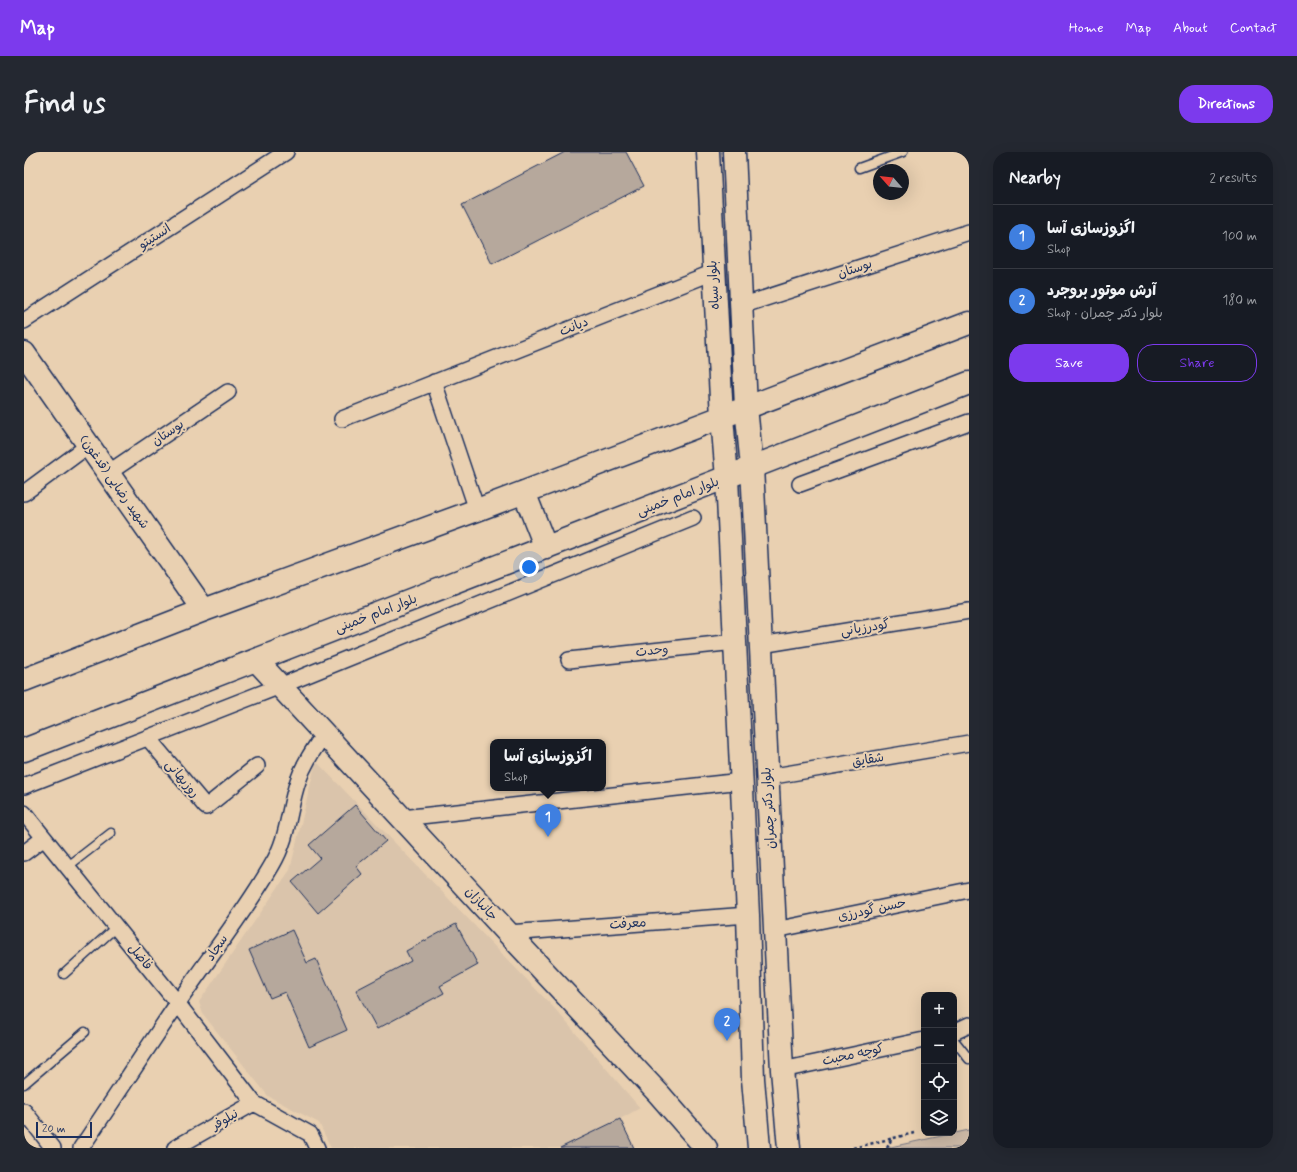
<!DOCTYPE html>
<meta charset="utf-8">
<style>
body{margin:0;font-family:Mynerve,"Playpen Sans Arabic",sans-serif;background:#242831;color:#f1f3f6}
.controls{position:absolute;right:12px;bottom:12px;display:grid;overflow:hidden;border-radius:8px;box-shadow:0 4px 16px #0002}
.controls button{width:36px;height:36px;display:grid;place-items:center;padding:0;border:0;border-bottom:1px solid #363941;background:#171b24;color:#f1f3f6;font:20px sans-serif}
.compass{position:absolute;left:849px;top:12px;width:36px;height:36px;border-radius:50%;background:#171b24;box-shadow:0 4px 16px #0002;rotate:297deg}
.scale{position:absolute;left:12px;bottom:10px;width:56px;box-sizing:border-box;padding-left:4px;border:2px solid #1b2f5e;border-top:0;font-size:11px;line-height:14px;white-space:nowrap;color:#1b2f5e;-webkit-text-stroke:3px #e9d0b1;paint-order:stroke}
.you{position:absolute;left:505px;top:415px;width:14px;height:14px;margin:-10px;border:3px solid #fff;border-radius:50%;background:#1a73e8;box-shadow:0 0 0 6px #1a73e833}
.badge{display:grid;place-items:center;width:26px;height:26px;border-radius:50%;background:#7c3aed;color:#fff;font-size:13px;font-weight:700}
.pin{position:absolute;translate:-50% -33px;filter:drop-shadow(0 1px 2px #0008)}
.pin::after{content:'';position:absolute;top:21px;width:14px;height:12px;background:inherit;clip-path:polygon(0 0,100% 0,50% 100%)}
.popup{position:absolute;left:466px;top:587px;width:116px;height:52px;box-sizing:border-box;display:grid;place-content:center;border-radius:8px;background:#171b24;filter:drop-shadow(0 1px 3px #0005);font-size:13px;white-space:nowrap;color:#9ea1a6}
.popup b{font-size:15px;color:#f1f3f6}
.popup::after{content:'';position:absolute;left:50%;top:100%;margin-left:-8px;border:8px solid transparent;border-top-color:#171b24}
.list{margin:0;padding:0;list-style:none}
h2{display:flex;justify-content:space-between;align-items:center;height:52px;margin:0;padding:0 16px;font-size:17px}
h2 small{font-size:13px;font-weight:400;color:#9ea1a6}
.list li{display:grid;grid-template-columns:26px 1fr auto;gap:12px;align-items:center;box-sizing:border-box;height:64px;padding:0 16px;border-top:1px solid #363941}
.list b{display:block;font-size:15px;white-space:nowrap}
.list p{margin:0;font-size:13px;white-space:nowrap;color:#9ea1a6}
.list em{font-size:13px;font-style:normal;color:#9ea1a6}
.actions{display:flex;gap:8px;padding:12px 16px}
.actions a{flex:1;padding:9px 0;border:1px solid #7c3aed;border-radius:16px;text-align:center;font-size:14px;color:#7c3aed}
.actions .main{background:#7c3aed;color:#fff}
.icon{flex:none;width:22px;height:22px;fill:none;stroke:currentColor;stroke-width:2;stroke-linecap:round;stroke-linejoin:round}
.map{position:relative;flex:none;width:945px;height:996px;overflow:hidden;border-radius:16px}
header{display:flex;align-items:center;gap:24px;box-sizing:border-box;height:56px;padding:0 20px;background:#7c3aed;color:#fff}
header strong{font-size:19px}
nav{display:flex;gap:22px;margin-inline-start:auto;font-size:14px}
.intro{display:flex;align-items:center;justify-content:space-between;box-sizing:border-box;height:96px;padding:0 24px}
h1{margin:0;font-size:28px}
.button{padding:10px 18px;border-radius:16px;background:#7c3aed;color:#fff;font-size:14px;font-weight:700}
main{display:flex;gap:24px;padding:0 24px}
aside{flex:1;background:#171b24;border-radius:16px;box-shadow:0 4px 16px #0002}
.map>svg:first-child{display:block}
.built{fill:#dac4ab}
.green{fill:#cbb8a5;stroke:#737482}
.building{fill:#b6a89c;stroke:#1b2f5e}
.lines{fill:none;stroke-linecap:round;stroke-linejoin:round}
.lane-casing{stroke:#1b2f5e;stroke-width:11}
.street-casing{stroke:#1b2f5e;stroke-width:18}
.secondary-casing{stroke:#1b2f5e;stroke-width:25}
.path{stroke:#1b2f5e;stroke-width:2.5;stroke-dasharray:3 3;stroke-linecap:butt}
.lane{stroke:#e9d0b1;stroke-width:8}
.street{stroke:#e9d0b1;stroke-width:15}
.secondary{stroke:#e9d0b1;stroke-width:22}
.labels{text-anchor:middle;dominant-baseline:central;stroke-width:4;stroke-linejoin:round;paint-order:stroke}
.street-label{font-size:13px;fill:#1b2f5e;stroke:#e9d0b1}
</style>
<header>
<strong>Map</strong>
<nav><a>Home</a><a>Map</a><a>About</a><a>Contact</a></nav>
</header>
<div class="intro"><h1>Find us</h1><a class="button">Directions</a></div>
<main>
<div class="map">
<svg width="945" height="996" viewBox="0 0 945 996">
<rect width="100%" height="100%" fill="#e9d0b1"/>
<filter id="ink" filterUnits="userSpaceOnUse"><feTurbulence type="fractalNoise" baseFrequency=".025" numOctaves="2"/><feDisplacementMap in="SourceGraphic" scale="8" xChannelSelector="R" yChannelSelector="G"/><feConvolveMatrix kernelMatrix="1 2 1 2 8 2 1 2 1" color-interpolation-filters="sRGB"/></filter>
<g filter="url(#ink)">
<path class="built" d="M292,609L531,857L616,956L596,967L536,996H307L295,971L244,944L179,862L175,850L266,718Z"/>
<path class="green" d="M945,978V996H862Z"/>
<path class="building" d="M541,0H602L620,34L468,112L438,53Z
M331,653L362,689L332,714L338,722L294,761L268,730L296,706L285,693Z
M432,772L454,813L416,834L420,841L353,877L332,838L387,809L382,799Z
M268,778L283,811L292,807L323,878L285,895L261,840L246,846L225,798Z
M596,967L610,996H536Z"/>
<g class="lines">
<defs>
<path id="lane" d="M835,16L879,0
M43,715L87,681
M40,822L92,775
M930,888L945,907
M0,932L61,880"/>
<path id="street" d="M717,154L945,80
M0,169L262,0
M410,230L453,358
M318,267L690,120
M84,321L204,240
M776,332L945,270
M0,341L65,293
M737,493L945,459
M545,508L711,490
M124,586L182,655L233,614
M744,625L945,591
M0,634L256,534L669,366
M0,661L151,848L230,951L286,982L293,996
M378,666L718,629
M0,701L20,686
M751,778L945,738
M484,781L724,763
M930,880L945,873
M758,918L900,888
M0,959L29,996
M57,996C93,943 128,888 165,835C193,795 224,755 248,713C265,685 264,658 274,629C280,611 290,597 300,582
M151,996L230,951"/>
<path id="secondary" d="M684,0L698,265L703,326L711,490L724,763L729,927L735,996
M710,0L722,255L728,315L758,918L765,996
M0,201L180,458
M500,340L522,396
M233,509L484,781L635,942L682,996
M0,528L180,458L453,358L945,171
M0,598L945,231"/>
</defs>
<use href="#lane" class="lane-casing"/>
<use href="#street" class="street-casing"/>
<use href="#secondary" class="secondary-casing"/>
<path class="path" d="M829,996L890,981
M863,996L868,986"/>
<use href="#lane" class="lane"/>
<use href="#street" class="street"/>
<use href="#secondary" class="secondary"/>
</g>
</g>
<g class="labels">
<g class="street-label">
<text transform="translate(131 85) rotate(-33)">انستیتو</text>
<text transform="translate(831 117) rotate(-18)">بوستان</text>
<text transform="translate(690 133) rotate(-93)">بلوار سپاه</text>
<text transform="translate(550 175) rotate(-22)">دیانت</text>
<text transform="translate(144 281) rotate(-34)">بوستان</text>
<text transform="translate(90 330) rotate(55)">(قدغون) شهید رضایی</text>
<text transform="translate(654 345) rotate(-21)">بلوار امام خمینی</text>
<text transform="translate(352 462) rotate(-21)">بلوار امام خمینی</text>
<text transform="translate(841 476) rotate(-9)">گودرزیانی</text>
<text transform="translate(628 499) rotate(-6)">وحدت</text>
<text transform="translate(844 608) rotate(-10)">شقایق</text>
<text transform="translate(158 627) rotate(50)">روزبهانی</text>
<text transform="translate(745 656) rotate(-93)">بلوار دکتر چمران</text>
<text transform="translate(457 752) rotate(47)">جانبازان</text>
<text transform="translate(848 758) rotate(-12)">حسن گودرزی</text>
<text transform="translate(604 772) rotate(-4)">معرفت</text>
<text transform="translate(193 796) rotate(-56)">سجاد</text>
<text transform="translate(116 805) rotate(51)">فاضل</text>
<text transform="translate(829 903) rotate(-12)">کوچه محبت</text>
<text transform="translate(201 968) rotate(-30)">نیلوفر</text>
</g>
</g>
</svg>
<div class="controls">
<button>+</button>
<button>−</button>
<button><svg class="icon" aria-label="locate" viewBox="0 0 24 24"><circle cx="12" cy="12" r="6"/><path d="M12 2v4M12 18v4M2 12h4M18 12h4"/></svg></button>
<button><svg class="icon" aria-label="layers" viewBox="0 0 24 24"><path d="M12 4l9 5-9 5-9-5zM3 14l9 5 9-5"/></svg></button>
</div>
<svg class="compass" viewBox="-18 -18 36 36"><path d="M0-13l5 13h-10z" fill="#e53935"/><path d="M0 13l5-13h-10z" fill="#9ea1a6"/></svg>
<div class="scale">20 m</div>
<div class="you"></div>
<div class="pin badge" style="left:524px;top:685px;background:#3f7fe0">1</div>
<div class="popup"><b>اگزوزسازی آسا</b>Shop</div>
<div class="pin badge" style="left:703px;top:889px;background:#3f7fe0">2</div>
</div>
<aside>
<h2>Nearby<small>2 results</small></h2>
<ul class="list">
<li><span class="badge" style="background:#3f7fe0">1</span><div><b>اگزوزسازی آسا</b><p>Shop</p></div><em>100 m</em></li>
<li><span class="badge" style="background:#3f7fe0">2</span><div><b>آرش موتور بروجرد</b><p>Shop · بلوار دکتر چمران</p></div><em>180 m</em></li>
</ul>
<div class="actions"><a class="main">Save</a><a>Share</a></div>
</aside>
</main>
